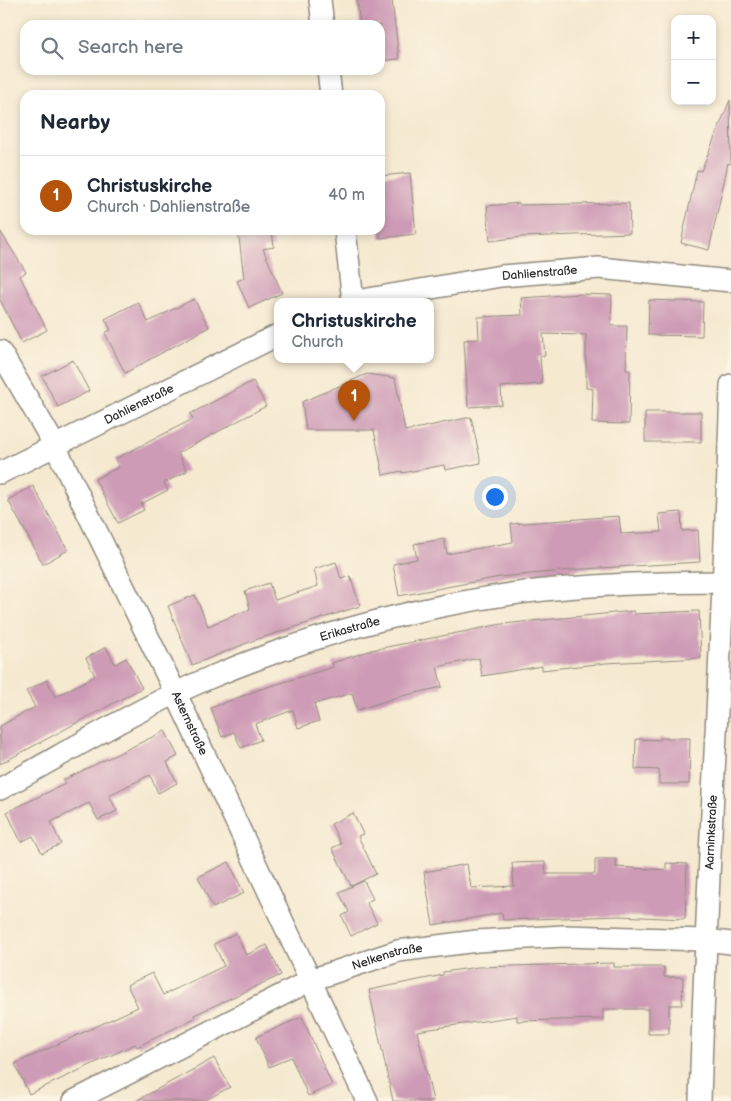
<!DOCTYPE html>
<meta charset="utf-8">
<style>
body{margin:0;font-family:"Balsamiq Sans",sans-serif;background:#f6f6f7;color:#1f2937}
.controls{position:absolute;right:15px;top:15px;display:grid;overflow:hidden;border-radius:10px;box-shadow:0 2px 8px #0003}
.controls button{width:45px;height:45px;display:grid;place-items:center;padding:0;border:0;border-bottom:1px solid #e0e1e3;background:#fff;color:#1f2937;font:25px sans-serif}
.you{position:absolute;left:494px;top:496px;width:18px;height:18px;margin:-12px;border:4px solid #fff;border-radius:50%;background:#1a73e8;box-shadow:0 0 0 8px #1a73e833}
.badge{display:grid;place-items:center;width:32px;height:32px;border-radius:50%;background:#b45309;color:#fff;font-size:16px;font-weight:700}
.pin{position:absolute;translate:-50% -41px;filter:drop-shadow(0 1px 2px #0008)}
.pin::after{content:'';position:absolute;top:26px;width:18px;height:15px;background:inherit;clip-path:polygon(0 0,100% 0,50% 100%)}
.popup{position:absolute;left:274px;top:298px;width:160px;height:65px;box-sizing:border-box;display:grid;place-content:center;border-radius:10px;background:#fff;filter:drop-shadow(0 1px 4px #0005);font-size:16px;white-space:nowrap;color:#747a83}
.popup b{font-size:19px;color:#1f2937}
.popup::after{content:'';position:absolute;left:50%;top:100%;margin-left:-10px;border:10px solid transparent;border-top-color:#fff}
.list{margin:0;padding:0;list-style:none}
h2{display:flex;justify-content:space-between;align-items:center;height:65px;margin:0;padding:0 20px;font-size:21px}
h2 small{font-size:16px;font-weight:400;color:#747a83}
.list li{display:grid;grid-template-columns:32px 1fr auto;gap:15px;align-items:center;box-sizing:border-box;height:80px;padding:0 20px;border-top:1px solid #e0e1e3}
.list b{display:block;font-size:19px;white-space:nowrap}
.list p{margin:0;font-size:16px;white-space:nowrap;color:#747a83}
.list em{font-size:16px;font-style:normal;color:#747a83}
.icon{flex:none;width:28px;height:28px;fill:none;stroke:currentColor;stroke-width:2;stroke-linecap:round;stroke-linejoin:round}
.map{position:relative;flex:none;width:731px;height:1101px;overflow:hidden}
.search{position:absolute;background:#fff;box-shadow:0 2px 8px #0003;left:20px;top:20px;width:365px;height:55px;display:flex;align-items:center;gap:12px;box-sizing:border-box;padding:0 18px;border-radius:15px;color:#747a83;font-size:19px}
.panel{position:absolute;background:#fff;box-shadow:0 2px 8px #0003;left:20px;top:90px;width:365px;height:145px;border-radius:15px}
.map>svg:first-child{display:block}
.building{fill:#ce9bb6}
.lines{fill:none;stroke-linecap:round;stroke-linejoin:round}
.street-casing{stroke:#908a7e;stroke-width:24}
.street{stroke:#fff;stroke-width:21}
.labels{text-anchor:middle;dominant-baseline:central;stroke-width:4;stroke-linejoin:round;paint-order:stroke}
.street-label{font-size:12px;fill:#2b2b2b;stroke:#fcf5e5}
</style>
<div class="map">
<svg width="731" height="1101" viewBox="0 0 731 1101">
<rect width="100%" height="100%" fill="#fcf5e5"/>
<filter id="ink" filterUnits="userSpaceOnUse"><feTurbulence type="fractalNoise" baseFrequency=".02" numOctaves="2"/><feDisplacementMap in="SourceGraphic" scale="10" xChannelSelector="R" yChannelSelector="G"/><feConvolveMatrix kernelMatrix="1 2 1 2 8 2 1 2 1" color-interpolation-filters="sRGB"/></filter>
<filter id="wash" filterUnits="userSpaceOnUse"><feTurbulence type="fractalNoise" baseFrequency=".0096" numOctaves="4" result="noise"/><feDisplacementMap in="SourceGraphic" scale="20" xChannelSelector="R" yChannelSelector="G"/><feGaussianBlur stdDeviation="1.12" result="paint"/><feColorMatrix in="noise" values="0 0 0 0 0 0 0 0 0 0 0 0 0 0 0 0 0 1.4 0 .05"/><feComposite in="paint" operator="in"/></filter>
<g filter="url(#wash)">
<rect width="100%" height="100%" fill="#f5e9d0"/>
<g id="blocks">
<path class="building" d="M357,0H392L399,59L380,61V25H360Z
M730,100L731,164L728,163L709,250L681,243L697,170L701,171Z
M410,173L416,234L380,238V176Z
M519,203L520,205L629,203L630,233L522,237L490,241L487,206Z
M238,230H272L274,247L263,249L282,293L249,308L237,281L244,278Z
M0,231L26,272L20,276L47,330L22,343L0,300Z
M579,294L612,295L611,326H627L626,370H630L629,424L592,423L593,389L586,388V335L543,334L545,356H540L542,384L501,387L502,405L468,407L464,340L479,339L478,317L522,315L521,298Z
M194,299L209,327L125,373L105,333L111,330L105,319L138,302L148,322Z
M649,300L703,302L702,336L648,335Z
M73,360L89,391L58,407L42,376Z
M367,374L395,378L405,431L471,417L481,463L445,470L444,465L402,473V471L383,475L374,430H306L302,402Z
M253,381L266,406L178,453L187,471L164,483L168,490L141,504L144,510L118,523L95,479L119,467L115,459L193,419L190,414Z
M645,412H701V442H645Z
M33,486L68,550L43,564L8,500Z
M681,512L682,531L698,530L700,562L583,569L500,577L399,596L393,564L417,559L414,544L444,539L447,554L513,542L511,524L619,516L621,534L661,532L659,514Z
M336,562L341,579L350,576L360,606L255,640L192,665L168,606L195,595L208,626L250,609L245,591L269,583L275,600L318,586L314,569Z
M634,611V614L699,611L701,658L606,663L542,670V666L482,676L479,658L437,667L442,687L398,697L357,710L352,693L314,704L319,721L298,728L293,710L255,724L261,740L241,748L234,732L222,737L211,708L258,690L333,667L332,663L372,650L502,624Z
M106,647L115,664L126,658L142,688L0,764V726L35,707L26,691L47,680L55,697L95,676L86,658Z
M165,731L178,756L167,762L177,783L158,793L150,775L109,795L117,811L98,820L89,803L51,822L61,844L42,853L33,836L21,842L7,812L65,784L63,780Z
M660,738H690L689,784H659V770L635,769L636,739L660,740Z
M353,813L363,834L358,836L376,874L351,886L332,848L341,844L331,824Z
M595,859H616V867L666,870V863L687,864L685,919L620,916L503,920L502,913L433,925L424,872L467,864L471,888L514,886L512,863L545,862L546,874H595Z
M229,862L244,893L213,908L198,877Z
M364,881L373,899L366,902L377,923L351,936L342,916L349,912L339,892Z
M236,933L246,955L267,945L281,975L194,1015L195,1018L137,1047L135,1044L29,1094L15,1064L138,1007L127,985L152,973L163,995L224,966L214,944Z
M614,963V967H664V977H683L682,1005H669V1034H648V1009H603V1019L517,1021V1016L417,1031L433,1101H393L369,990L443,975V972L478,967Z
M302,1017L332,1085L308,1096L291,1057L269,1067L256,1037Z
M214,1058L230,1087L204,1101H136Z"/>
</g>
</g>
<g filter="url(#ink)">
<use href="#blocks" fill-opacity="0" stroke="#908a7e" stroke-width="1"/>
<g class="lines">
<defs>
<g id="street">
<path d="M320,0L323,25"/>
<path d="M328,70L331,95"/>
<path d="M345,230L353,302"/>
<path id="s1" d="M351,302L501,276L599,268L731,281"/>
<path id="s2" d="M0,351L54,444L176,694L367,1101"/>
<path id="s3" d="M0,473L278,335"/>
<path id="s4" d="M0,789C69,751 137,709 209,678C309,636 418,606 526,592C594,584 663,582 731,582"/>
<path id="s5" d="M74,1101L311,980L398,951L477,941L564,936L705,940L731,943"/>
<path id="s6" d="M700,1101C707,862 724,624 731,385"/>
</g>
</defs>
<use href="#street" class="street-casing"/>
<use href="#street" class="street"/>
</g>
</g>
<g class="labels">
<g class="street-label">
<text stroke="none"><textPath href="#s1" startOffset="191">Dahlienstraße</textPath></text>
<text stroke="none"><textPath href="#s3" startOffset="155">Dahlienstraße</textPath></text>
<text stroke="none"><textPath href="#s4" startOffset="386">Erikastraße</textPath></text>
<text stroke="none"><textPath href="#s2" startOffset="418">Asternstraße</textPath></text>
<text stroke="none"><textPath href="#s6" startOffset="269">Aarninkstraße</textPath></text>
<text stroke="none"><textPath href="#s5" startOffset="346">Nelkenstraße</textPath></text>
</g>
</g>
</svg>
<div class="controls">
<button>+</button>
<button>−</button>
</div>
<div class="you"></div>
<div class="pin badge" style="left:354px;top:421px">1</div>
<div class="popup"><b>Christuskirche</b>Church</div>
<div class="search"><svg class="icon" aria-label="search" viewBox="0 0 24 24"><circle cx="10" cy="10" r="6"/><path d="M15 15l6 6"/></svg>Search here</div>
<section class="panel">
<h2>Nearby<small></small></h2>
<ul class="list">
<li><span class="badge">1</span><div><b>Christuskirche</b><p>Church · Dahlienstraße</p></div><em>40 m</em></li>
</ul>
</section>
</div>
